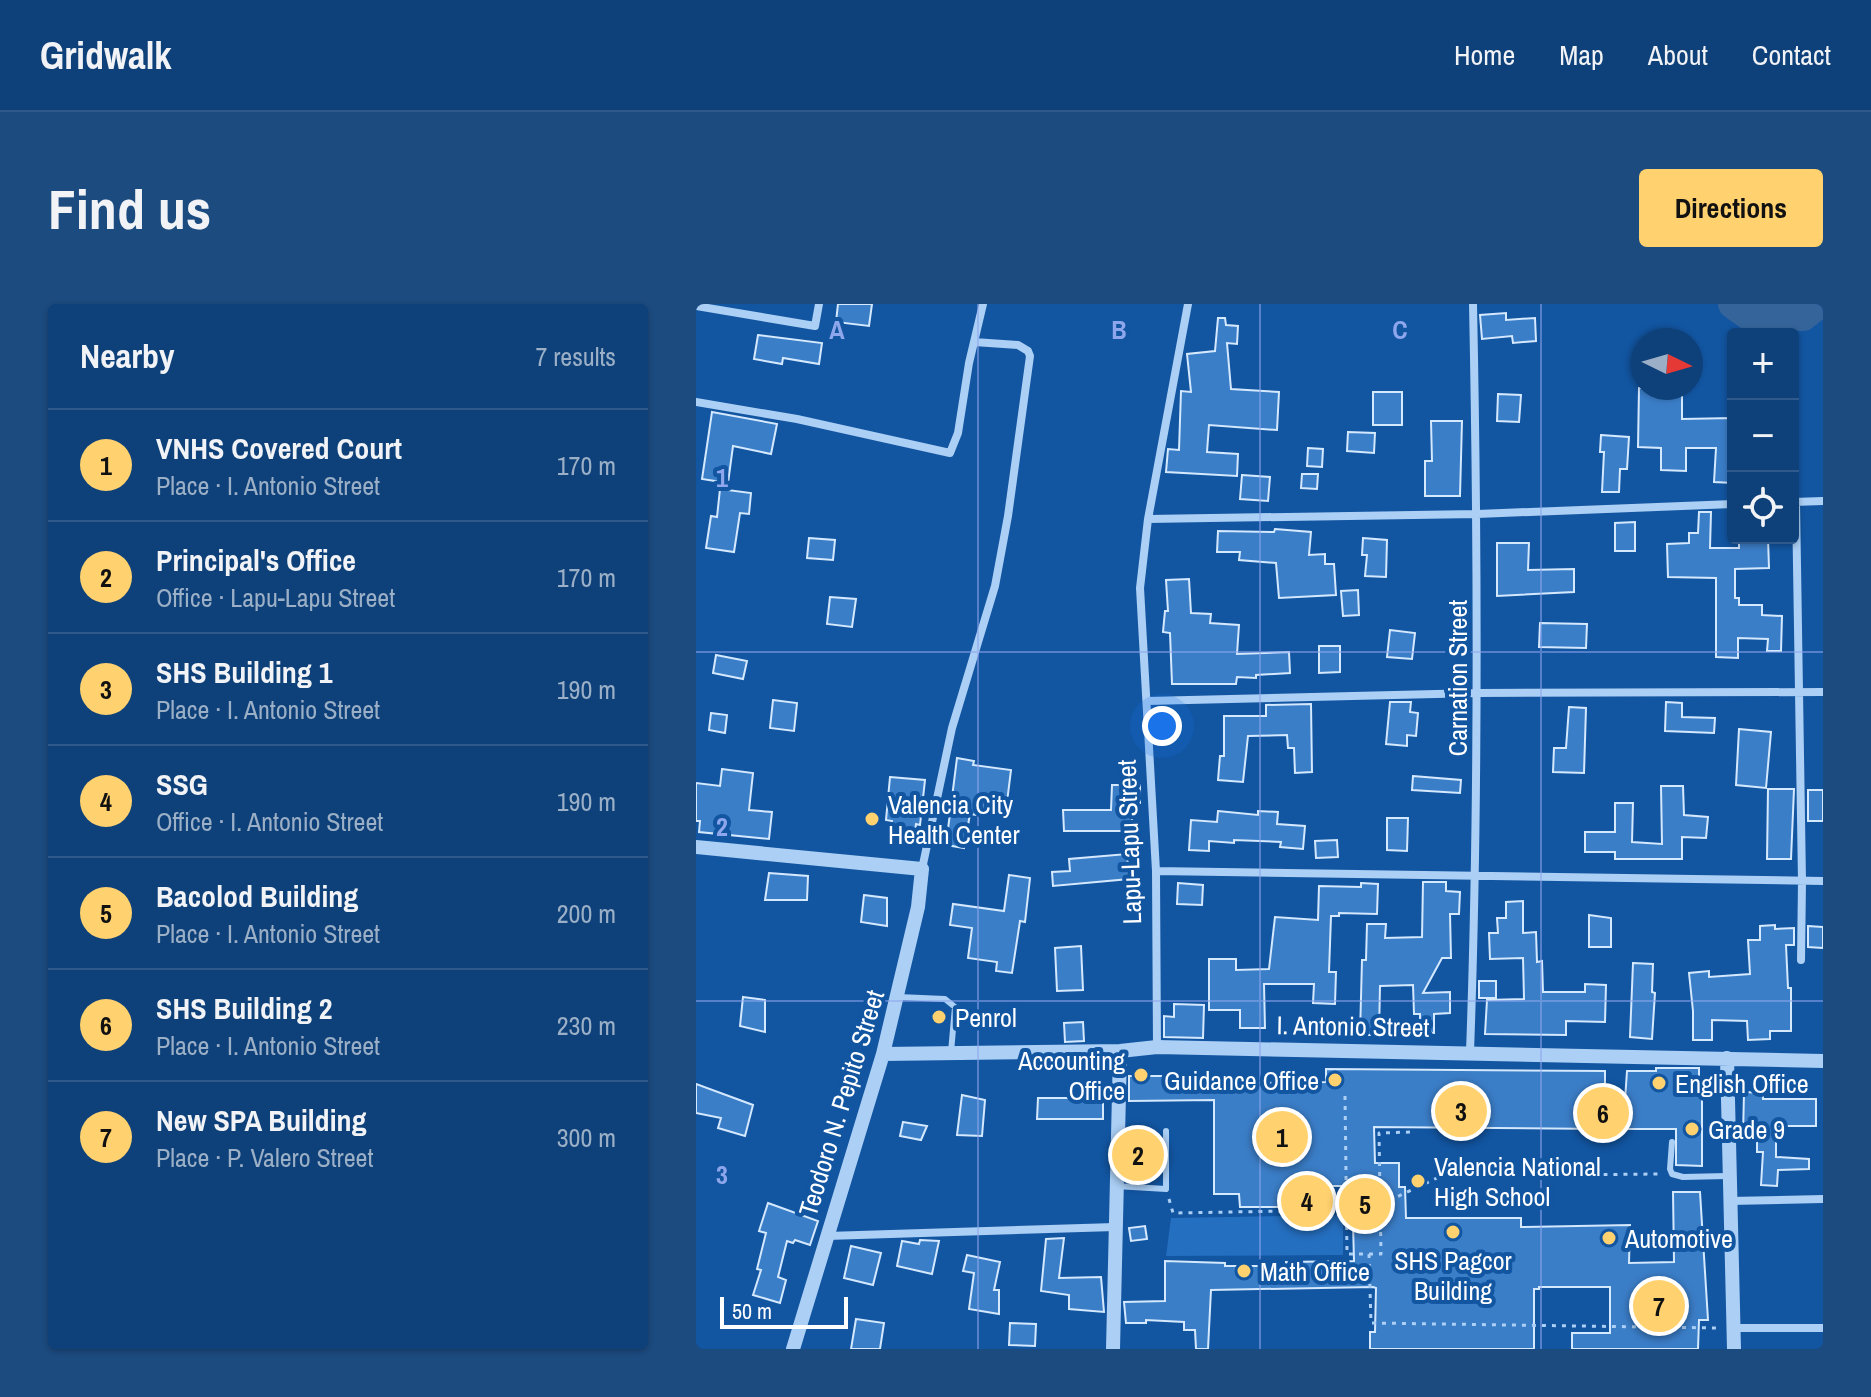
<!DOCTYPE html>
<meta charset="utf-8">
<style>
body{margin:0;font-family:"Archivo Narrow",sans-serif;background:#1c4b80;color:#f1f3f6}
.controls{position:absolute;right:24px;top:24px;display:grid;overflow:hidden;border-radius:8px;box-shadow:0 2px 6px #0004}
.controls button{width:72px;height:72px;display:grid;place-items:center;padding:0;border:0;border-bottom:2px solid #2e598a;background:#0e4079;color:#f1f3f6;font:40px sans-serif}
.compass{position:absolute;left:935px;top:24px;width:72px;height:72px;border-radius:50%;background:#0e4079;box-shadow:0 2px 6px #0004;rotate:95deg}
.scale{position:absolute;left:24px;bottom:20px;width:128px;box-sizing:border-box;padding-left:8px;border:4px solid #fff;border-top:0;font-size:22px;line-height:28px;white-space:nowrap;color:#fff;-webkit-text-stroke:6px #1255a1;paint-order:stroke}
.you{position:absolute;left:466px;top:422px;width:28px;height:28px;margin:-20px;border:6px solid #fff;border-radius:50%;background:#1a73e8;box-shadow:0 0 0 12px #1a73e833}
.badge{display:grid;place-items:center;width:52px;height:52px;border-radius:50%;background:#ffd16f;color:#111;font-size:26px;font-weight:700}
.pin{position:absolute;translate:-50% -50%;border:4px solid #fff;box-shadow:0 2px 8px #0006}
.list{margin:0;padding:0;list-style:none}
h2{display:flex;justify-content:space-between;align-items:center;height:104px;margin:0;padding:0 32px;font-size:34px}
h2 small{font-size:26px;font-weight:400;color:#9bafc6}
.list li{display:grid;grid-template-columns:52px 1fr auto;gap:24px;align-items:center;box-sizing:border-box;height:112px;padding:0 32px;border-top:2px solid #2e598a}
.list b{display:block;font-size:30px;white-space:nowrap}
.list p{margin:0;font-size:26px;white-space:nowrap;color:#9bafc6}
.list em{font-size:26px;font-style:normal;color:#9bafc6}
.icon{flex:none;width:44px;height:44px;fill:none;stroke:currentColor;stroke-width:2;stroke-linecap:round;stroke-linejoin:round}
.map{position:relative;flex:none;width:1127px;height:1045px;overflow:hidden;border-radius:8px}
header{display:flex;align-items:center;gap:48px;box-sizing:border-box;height:112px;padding:0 40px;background:#0e4079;border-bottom:2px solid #2e598a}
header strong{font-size:38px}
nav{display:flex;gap:44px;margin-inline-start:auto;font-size:28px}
.intro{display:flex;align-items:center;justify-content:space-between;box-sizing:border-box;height:192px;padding:0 48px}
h1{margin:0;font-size:56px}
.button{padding:20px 36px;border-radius:8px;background:#ffd16f;color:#111;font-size:28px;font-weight:700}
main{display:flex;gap:48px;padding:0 48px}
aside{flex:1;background:#0e4079;border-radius:8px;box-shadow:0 2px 6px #0004}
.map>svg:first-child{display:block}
.green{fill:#256fc0}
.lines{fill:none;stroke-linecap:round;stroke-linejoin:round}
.river{stroke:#35649b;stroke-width:30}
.building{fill:#3b7ec8;stroke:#d4e8fe;stroke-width:2}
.path{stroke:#abcff5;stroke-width:3;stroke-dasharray:4 6;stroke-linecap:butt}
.service{stroke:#abcff5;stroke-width:6}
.minor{stroke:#abcff5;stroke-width:8}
.tertiary{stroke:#abcff5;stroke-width:14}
.grid{fill:none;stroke:#8ea6ec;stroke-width:2;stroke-opacity:0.55}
.poi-dot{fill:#ffd16f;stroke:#1255a1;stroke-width:3}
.labels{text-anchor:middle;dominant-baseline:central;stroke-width:8;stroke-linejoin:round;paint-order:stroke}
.street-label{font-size:26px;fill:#fff;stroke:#1255a1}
.poi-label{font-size:26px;fill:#fff;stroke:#1255a1;text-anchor:start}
.grid-label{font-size:26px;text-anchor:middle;font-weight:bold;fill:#8ea6ec;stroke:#1255a1;stroke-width:8;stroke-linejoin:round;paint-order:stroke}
</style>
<header>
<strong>Gridwalk</strong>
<nav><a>Home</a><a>Map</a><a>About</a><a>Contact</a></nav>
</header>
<div class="intro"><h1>Find us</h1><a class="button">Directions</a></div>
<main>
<aside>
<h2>Nearby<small>7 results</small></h2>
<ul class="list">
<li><span class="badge">1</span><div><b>VNHS Covered Court</b><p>Place · I. Antonio Street</p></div><em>170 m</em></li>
<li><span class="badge">2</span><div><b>Principal's Office</b><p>Office · Lapu-Lapu Street</p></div><em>170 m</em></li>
<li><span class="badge">3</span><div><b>SHS Building 1</b><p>Place · I. Antonio Street</p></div><em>190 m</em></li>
<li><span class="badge">4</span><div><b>SSG</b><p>Office · I. Antonio Street</p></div><em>190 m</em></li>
<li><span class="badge">5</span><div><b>Bacolod Building</b><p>Place · I. Antonio Street</p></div><em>200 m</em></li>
<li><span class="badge">6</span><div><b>SHS Building 2</b><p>Place · I. Antonio Street</p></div><em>230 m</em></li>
<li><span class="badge">7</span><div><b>New SPA Building</b><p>Place · P. Valero Street</p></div><em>300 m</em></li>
</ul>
</aside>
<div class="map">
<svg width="1127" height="1045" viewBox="0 0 1127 1045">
<rect width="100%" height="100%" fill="#1255a1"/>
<path class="green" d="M647,911V951L470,952L475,914Z"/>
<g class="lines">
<path class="river" d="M1037,0L1054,12H1107L1122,0"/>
</g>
<path class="building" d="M142,0H176L173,22L140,18Z
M810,9V16L839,14L840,37L817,39L816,32L786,35L784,11Z
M522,14H529L530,21L542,22L541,40L531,39L535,85L583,88L581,126L513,121L511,148L542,150L541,172L470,168L472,145L483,146L485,87L495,88L491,50L519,47Z
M62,31L126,39L123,60L87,54L86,60L58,55Z
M943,84H986V115L1037,114V179L1018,178L1020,144H990V167L965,166V144L942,143Z
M677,88H706V121H677Z
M802,90L825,91L823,118L801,117Z
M16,108L81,120L75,150L37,142L32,179L6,175Z
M735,117H766L764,192H729V157H736Z
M652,128L679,129L678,149L651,147Z
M905,131L933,133L931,165H924L923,188H906L908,148H904Z
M612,144L627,145L626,163L611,162Z
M606,170H622L621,185L605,184Z
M546,171L574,173L572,197L544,195Z
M24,185L55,189L53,210L44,209L38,248L10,244L15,212L21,213Z
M1003,208H1015L1014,244H1043V234H1072L1073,264L1039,265V294H1043V301H1066V311L1086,312L1085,347H1071L1072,335L1042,334V354L1020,353V274L972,273L971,240L993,239V229H1002Z
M939,218V247H919V219Z
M579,225L615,228L613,251L629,250V260H638L640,291L583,294L580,259L543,256L544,248H521L522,227L578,228Z
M113,234L139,236L137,256L111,254Z
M667,234L691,236L690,273L669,272L671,251H666Z
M801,239H833L832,266L878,265V288L801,292Z
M493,275L495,309L515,310L514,319L543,321L541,350L593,348L594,369L560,371V374L541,373L540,380H476L474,329L467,328L469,307H472L470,276Z
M662,286L663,311L647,312L645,287Z
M134,293L160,295L156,323L131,320Z
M844,319L891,320L890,344L843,343Z
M694,326L719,329L716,355L691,353Z
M623,342H644V368L623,369Z
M20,351L51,357L47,375L17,369Z
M77,396L101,399L98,427L74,424Z
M694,398H715L714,408L722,409L720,432L711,431V442L690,440Z
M970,398L986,399V413L1019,414L1018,429L969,427Z
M615,400L616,468L599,469L598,444H592L591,431L552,432L547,478L522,476L524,452H528V412H570V401Z
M873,403L890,404L888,469L857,468L858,444H870Z
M15,409L31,411L29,429L13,426Z
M1043,425L1075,428L1070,484L1040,481Z
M261,454L278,457L277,461L315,466L311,498L289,495L288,512L274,510L268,544L244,540L247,524L252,525Z
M26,465L57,469L53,506L76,508L73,535L3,528L4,517H0V479L24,482Z
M717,472L765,476L764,489L716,486Z
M194,473L229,476L224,521L220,520L219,527L195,524L196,517L190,516Z
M416,481H444V499H436V527H368L367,506H415Z
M965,482H987L988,511L1012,513L1010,534L986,533V555H919V548H889V528H919V499H937L936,538L966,540Z
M1072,485H1098L1095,555H1071Z
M1112,486H1127V517H1112Z
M522,507L562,511V507L582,508L581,520L609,522L607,545L584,543L585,538L538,536V539L513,537V547L493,546L495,516L521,518Z
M691,514H712L711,547L691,546Z
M641,536L642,553L620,554L619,537Z
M431,550L433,575L357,582L356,568L374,567L373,555Z
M73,569L112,572L111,596H69Z
M313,571L334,574L329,618L324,617L316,669L300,667L301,658L272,654L276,624L254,621L257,600L308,607Z
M727,578H750V587L764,588L763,610H754L755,654H746L727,689L754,688V709L738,710V729L724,728V710H718L717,681L684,682L683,731H664L666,656H670L671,620H690L689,634L726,633Z
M482,579L507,581L506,601L481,600Z
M665,579L682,580L681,610L643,609V612H635L633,668H640L639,700L617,699L618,680H568L569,724H544V706H513V655H540V666L573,665L579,613L622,616L623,582L665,583Z
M168,591L191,594V622L165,618Z
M827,597V629L840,628L841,658L846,657L847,688H889V680L910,681L909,718L870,717V731L789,730L791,696L828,695L827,654L794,655L793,629H802L801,614H810V598Z
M893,611L915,614V643H893Z
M1079,621V625L1098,624V641H1090L1092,684H1095V727H1074V735L1052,736L1051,717L1016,716V736H997V707L993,669L1013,667V673L1054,670L1052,636H1064V622Z
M1112,622L1127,623V644L1112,643Z
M385,642L387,686L361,687L359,644Z
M937,659L957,660L956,688L959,689L956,735L934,733Z
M783,677H800V694H783Z
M47,693L69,696V728L44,722Z
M478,700L508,701L507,734L468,733V712L478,713Z
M387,718L388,737L369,738L368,719Z
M960,764H1003V792H1006V862L980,861V825H927L931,767H960Z
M630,765L909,767V825L678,823L679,859H703V883H709L710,914H825V923L934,921L933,959L978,958L977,888H1004L1012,1016H1003L1002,1045H876V1029H914V983H843V985H838V1045H674V1028H679L680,984L677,983L515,986L512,1045H500L499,1026H488V1018L450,1016V1019H430L428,998L469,997V957L529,959V962H590V958L658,957L656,882H627V887H619L620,903H544L543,890H518V796L433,797V772H515L516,784H546V779L630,778Z
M0,780L57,801L49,832L22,824L25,814L0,809Z
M1048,788L1067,789V795H1120V822H1080V853L1113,855V865L1082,866L1081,882L1065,881L1067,848H1061V832H1047Z
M266,791L289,796L286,832L261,831Z
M342,794H407V815H341Z
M207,818L231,822L225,836L204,832Z
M456,827V842H452V860H432V828Z
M72,899L122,917L114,941L99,936L97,939L91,937L82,973L90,976L84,999L57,991L65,966L61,965L70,929L63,927Z
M449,922L451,935L435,937L433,924Z
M368,934L363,974L405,973L408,1008L373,1005V991L345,987L350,935Z
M224,936L243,937L236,970L201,962L206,937L223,940Z
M155,942L185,949L177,981L148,974Z
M271,951L304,958L298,986H303V1010L273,1005L278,969L267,967Z
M160,1015L188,1019L184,1045H155Z
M314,1019L340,1020L339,1042L313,1041Z"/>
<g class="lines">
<path class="path" d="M649,792L651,950H685L683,829L715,828
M473,895L477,909L651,906
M684,901L745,872L964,870
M673,950L675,1019L1022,1024"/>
<path class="service" d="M202,693L249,695L259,703L255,748
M976,838L974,865L976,870L987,873L1031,872
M420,882L470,885V827"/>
<path class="minor" d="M0,2L119,22L123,0
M0,98L101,115L254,149L262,129L273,59L287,0
M1097,198L1127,197
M1100,198L1106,577L1105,656
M452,215L781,210L1037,200
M451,397L781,389L1127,388
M226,565L256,424L299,282L312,212L334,52L332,47L322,41L278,38
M460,567L1127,577
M461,743L460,567L444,284L452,215L492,0
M774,748C783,498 782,249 777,0
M1033,897L1127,895
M131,932L419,923
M1037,1024H1127"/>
<path class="tertiary" d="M0,543L226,565L222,603L187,750L97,1045
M187,750L424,747L461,743L1127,757
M1031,754L1038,1045
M417,1045L424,747"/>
</g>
<path class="grid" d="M282,0V1045M564,0V1045M845,0V1045M0,348H1127M0,697H1127"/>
<g class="poi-dot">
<circle cx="176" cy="515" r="8"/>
<circle cx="243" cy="713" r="8"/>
<circle cx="445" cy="771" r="8"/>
<circle cx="639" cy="776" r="8"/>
<circle cx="963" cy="779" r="8"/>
<circle cx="996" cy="825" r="8"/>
<circle cx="722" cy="877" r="8"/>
<circle cx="757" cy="928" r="8"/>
<circle cx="913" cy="934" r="8"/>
<circle cx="548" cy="967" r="8"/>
</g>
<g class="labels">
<g class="street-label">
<text transform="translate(761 374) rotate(-90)">Carnation Street</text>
<text transform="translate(433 538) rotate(-92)">Lapu-Lapu Street</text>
<text transform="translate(657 722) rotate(1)">I. Antonio Street</text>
<text transform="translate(145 799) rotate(-73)">Teodoro N. Pepito Street</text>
</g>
<g class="poi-label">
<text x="192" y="500">Valencia City<tspan x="192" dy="30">Health Center</tspan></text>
<text x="259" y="713">Penrol</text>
<text x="429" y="756" text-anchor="end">Accounting<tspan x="429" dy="30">Office</tspan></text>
<text x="623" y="776" text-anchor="end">Guidance Office</text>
<text x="979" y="779">English Office</text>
<text x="1012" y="825">Grade 9</text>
<text x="738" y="862">Valencia National<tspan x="738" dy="30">High School</tspan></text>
<text x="929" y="934">Automotive</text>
<text x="757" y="956" text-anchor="middle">SHS Pagcor<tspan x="757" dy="30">Building</tspan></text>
<text x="564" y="967">Math Office</text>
</g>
</g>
<g class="grid-label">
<text x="141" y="35">A</text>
<text x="423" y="35">B</text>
<text x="704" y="35">C</text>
<text x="26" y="183">1</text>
<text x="26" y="532">2</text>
<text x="26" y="880">3</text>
</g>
</svg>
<div class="controls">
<button>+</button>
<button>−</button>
<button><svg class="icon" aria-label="locate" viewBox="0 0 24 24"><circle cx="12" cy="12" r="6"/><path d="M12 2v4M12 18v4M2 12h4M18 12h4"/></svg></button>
</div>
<svg class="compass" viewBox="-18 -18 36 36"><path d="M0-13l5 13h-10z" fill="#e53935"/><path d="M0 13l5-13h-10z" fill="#9bafc6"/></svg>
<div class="scale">50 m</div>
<div class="you"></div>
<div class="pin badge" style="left:586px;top:833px">1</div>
<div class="pin badge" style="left:442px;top:851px">2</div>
<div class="pin badge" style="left:765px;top:807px">3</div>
<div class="pin badge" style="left:611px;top:897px">4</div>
<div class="pin badge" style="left:669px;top:900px">5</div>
<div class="pin badge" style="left:907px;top:809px">6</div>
<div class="pin badge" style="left:963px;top:1002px">7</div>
</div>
</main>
